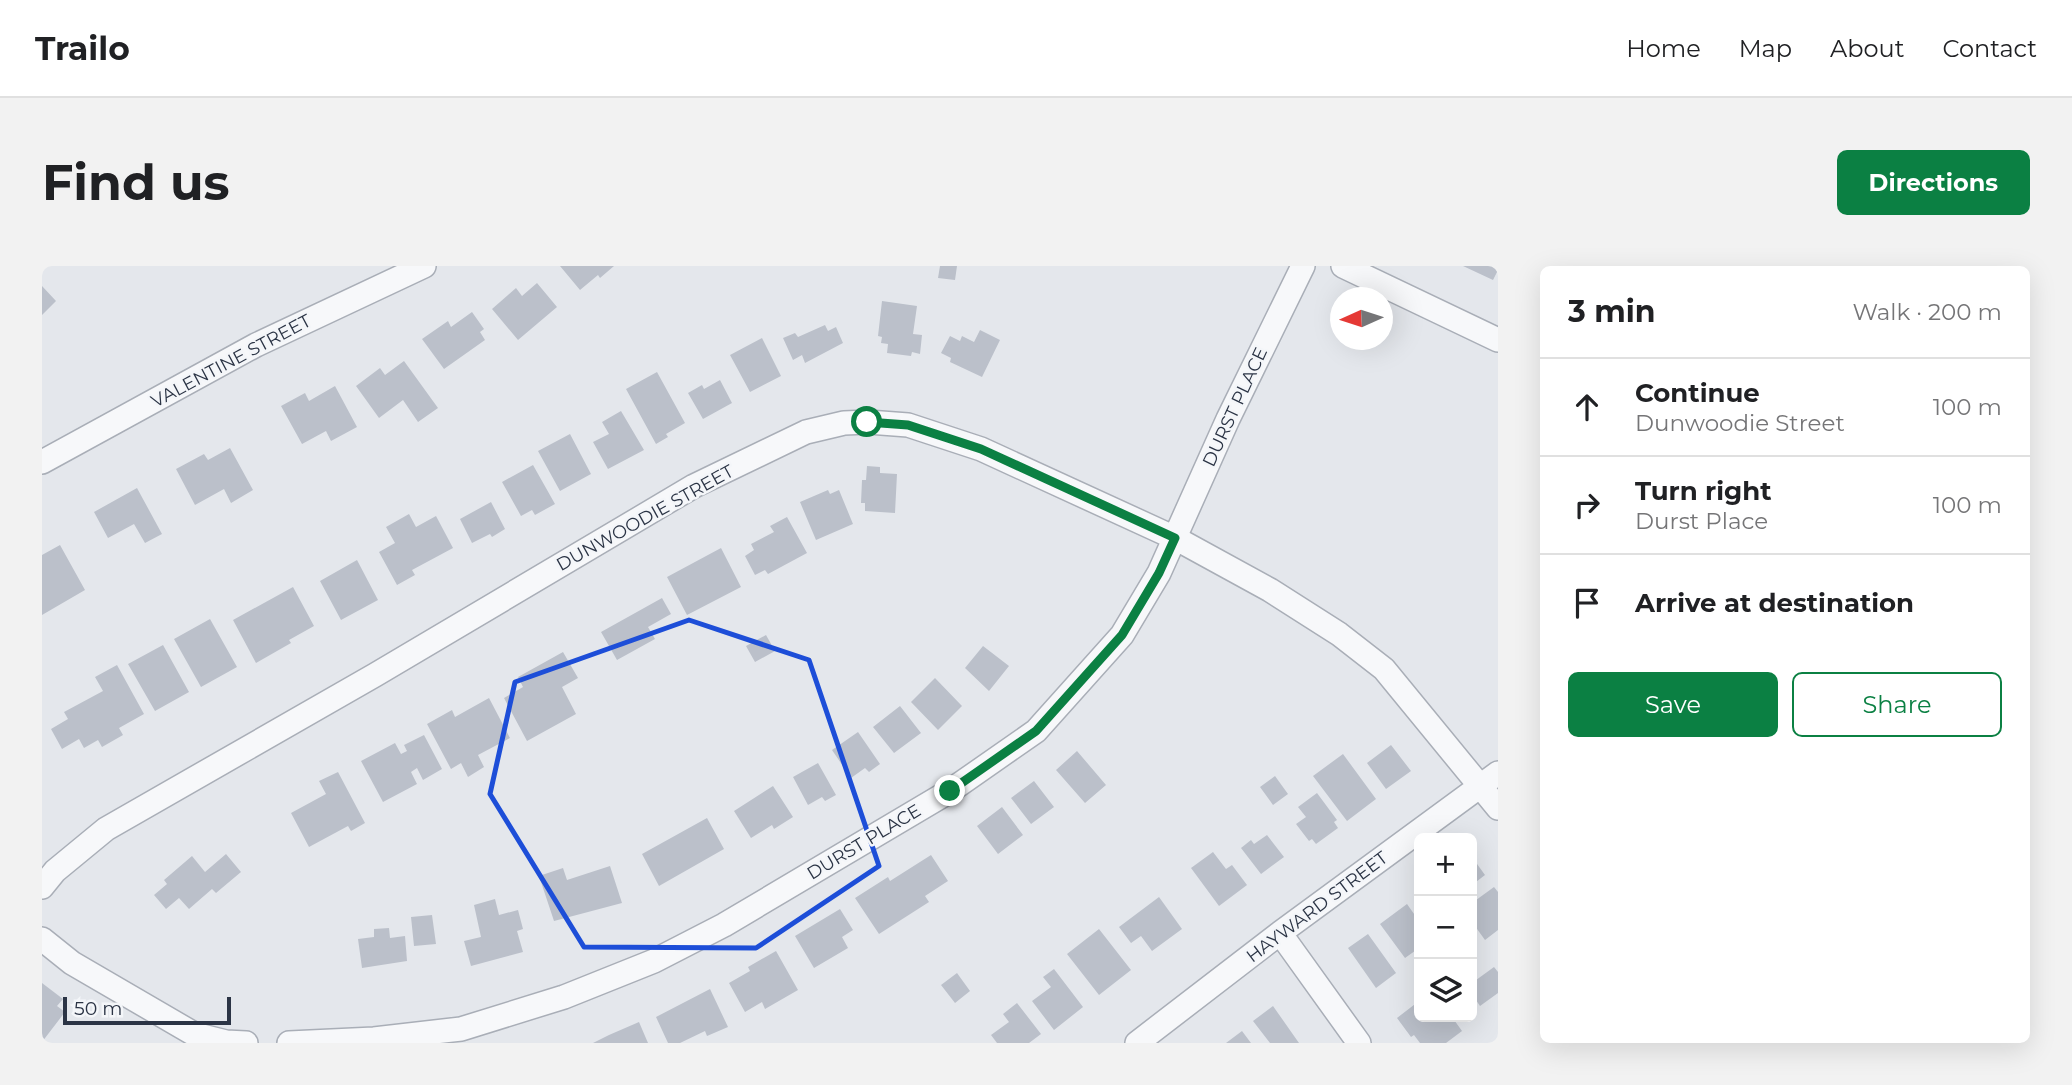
<!DOCTYPE html>
<meta charset="utf-8">
<style>
body{margin:0;font-family:Montserrat,sans-serif;background:#f2f2f2;color:#202124}
.controls{position:absolute;right:21px;bottom:21px;display:grid;overflow:hidden;border-radius:10px;box-shadow:0 7px 28px #0002}
.controls button{width:63px;height:63px;display:grid;place-items:center;padding:0;border:0;border-bottom:2px solid #e0e0e0;background:#fff;color:#202124;font:35px sans-serif}
.compass{position:absolute;left:1288px;top:21px;width:63px;height:63px;border-radius:50%;background:#fff;box-shadow:0 7px 28px #0002;rotate:267deg}
.scale{position:absolute;left:21px;bottom:18px;width:168px;box-sizing:border-box;padding-left:7px;border:4px solid #2b3445;border-top:0;font-size:19px;line-height:24px;white-space:nowrap;color:#2b3445;-webkit-text-stroke:5px #f4f6f9;paint-order:stroke}
.stop{position:absolute;width:21px;height:21px;margin:-16px;border:5px solid #0b8043;border-radius:50%;background:#fff}
.stop.end{background:#0b8043;border-color:#fff;box-shadow:0 2px 7px #0008}
.list{margin:0;padding:0;list-style:none}
h2{display:flex;justify-content:space-between;align-items:center;height:91px;margin:0;padding:0 28px;font-size:30px}
h2 small{font-size:23px;font-weight:400;color:#757577}
.list li{display:grid;grid-template-columns:46px 1fr auto;gap:21px;align-items:center;box-sizing:border-box;height:98px;padding:0 28px;border-top:2px solid #e0e0e0}
.list b{display:block;font-size:26px;white-space:nowrap}
.list p{margin:0;font-size:23px;white-space:nowrap;color:#757577}
.list em{font-size:23px;font-style:normal;color:#757577}
.actions{display:flex;gap:14px;padding:21px 28px}
.actions a{flex:1;padding:16px 0;border:2px solid #0b8043;border-radius:10px;text-align:center;font-size:24px;color:#0b8043}
.actions .main{background:#0b8043;color:#fff}
.icon{flex:none;width:38px;height:38px;fill:none;stroke:currentColor;stroke-width:2;stroke-linecap:round;stroke-linejoin:round}
.map{position:relative;flex:none;width:1456px;height:777px;overflow:hidden;border-radius:10px}
header{display:flex;align-items:center;gap:42px;box-sizing:border-box;height:98px;padding:0 35px;background:#fff;border-bottom:2px solid #e0e0e0}
header strong{font-size:33px}
nav{display:flex;gap:38px;margin-inline-start:auto;font-size:24px}
.intro{display:flex;align-items:center;justify-content:space-between;box-sizing:border-box;height:168px;padding:0 42px}
h1{margin:0;font-size:49px}
.button{padding:18px 32px;border-radius:10px;background:#0b8043;color:#fff;font-size:24px;font-weight:700}
main{display:flex;gap:42px;padding:0 42px}
aside{flex:1;background:#fff;border-radius:10px;box-shadow:0 7px 28px #0002}
.map>svg:first-child{display:block}
.building{fill:#bbc0ca}
.lines{fill:none;stroke-linecap:round;stroke-linejoin:round}
.minor-casing{stroke:#a9aeb7;stroke-width:26}
.minor{stroke:#f7f8fa;stroke-width:23}
.route{stroke:#0b8043;stroke-width:9}
.marked{fill:none;stroke:#1d4ed8;stroke-width:5;stroke-linejoin:round}
.labels{text-anchor:middle;dominant-baseline:central;stroke-width:5;stroke-linejoin:round;paint-order:stroke}
.street-label{font-size:18px;fill:#2b3445;stroke:#f4f6f9}
</style>
<header>
<strong>Trailo</strong>
<nav><a>Home</a><a>Map</a><a>About</a><a>Contact</a></nav>
</header>
<div class="intro"><h1>Find us</h1><a class="button">Directions</a></div>
<main>
<div class="map">
<svg width="1456" height="777" viewBox="0 0 1456 777">
<rect width="100%" height="100%" fill="#e4e7ec"/>
<path class="building" d="M518,0H572L558,12L556,9L538,24Z
M898,0H915L913,14L896,12Z
M1421,0H1456V4L1451,14Z
M495,17L515,41L476,74L450,43L474,22L480,30Z
M0,20L14,35L0,49Z
M840,35L875,40L871,68L880,69L878,88L870,86L869,90L845,87L846,78L839,77L840,71L836,70Z
M430,46L442,63L438,66L443,74L402,103L380,73L406,55L409,61Z
M783,59L786,65L794,61L801,77L763,97L760,89L751,94L741,72L753,67L756,71Z
M938,64L958,74L940,111L908,96L909,92L899,87L908,70L918,75L920,70L932,76Z
M720,72L739,110L708,126L688,89Z
M362,95L396,142L376,156L361,134L337,152L314,120L338,102L343,109Z
M615,106L643,157L624,168L626,171L614,178L584,123Z
M678,114L690,137L661,153L646,127L660,119L662,123Z
M293,120L315,161L289,175L284,165L260,178L239,140L263,127L267,135Z
M579,145L602,184L566,203L551,176L567,168L560,156Z
M528,168L549,208L518,225L496,185Z
M188,182L211,224L189,237L182,223L153,239L134,203L162,188L166,194Z
M491,199L513,238L493,249L490,244L479,250L460,216Z
M825,200L838,201V207L855,208L853,247L823,245V237H819L820,214H824Z
M95,222L120,268L103,277L92,258L66,272L52,246Z
M786,224L788,228L797,224L811,258L774,274L758,236Z
M449,236L463,263L450,271L448,268L430,277L418,253Z
M367,248L374,261L394,250L411,282L370,304L373,309L355,319L337,286L353,277L344,261Z
M745,251L765,287L726,308L723,304L713,309L703,290L712,284L709,278L732,266L728,260Z
M18,279L43,324L0,349V289Z
M679,282L699,321L645,349L625,311Z
M315,294L336,334L299,354L278,315Z
M251,321L272,360L247,374L249,377L214,397L191,354Z
M620,332L629,348L606,361L613,373L575,394L559,366Z
M168,353L195,401L159,421L132,373Z
M724,369L733,385L713,396L704,380Z
M121,379L147,426L113,445L86,398Z
M941,380L967,400L947,425L923,402Z
M521,386L536,412L520,421L534,448L485,475L462,432L481,421L476,411Z
M75,399L102,448L77,462L81,469L60,481L56,474L42,482L37,473L20,483L9,463L26,453L22,446L61,425L53,411Z
M893,412L920,440L896,464L869,436Z
M447,432L468,472L436,489L442,501L426,511L419,497L409,503L385,458L410,444L413,451Z
M858,440L879,467L852,487L831,461Z
M816,466L838,498L827,506L823,502L809,512L790,484Z
M382,469L400,503L381,514L375,502L369,506L375,518L341,536L319,495L353,477L359,488L365,485L362,479Z
M1349,479L1369,505L1344,523L1325,497Z
M1035,485L1064,519L1043,537L1014,504Z
M1301,488L1334,533L1305,555L1271,510Z
M776,497L794,529L783,535L780,531L766,539L751,511Z
M296,506L323,557L309,565L306,560L267,581L249,547L284,528L277,515Z
M1233,510L1246,528L1231,539L1218,521Z
M992,515L1012,541L989,558L969,532Z
M731,520L751,551L732,563L730,559L709,572L692,545Z
M1275,527L1295,554L1292,556L1296,562L1274,578L1270,573L1267,575L1254,558L1264,551L1256,541Z
M960,541L981,569L956,588L935,560Z
M665,552L682,583L617,620L600,588Z
M1225,569L1242,591L1219,608L1199,582L1209,574L1212,578Z
M1171,586L1184,603L1190,599L1205,619L1177,640L1149,602Z
M184,588L199,606L174,627L170,623L147,643L137,632L124,643L112,629L125,618L122,614L150,590L163,606Z
M889,589L906,615L883,630L887,636L837,668L813,632L846,611L848,615Z
M1430,591L1443,609L1430,619Z
M568,600L580,637L512,655L497,610L521,602L525,614Z
M1452,621L1456,626V664L1443,674L1430,656V637Z
M1117,631L1140,663L1110,685L1099,670L1089,677L1077,661Z
M453,633L457,649L476,644L481,663L475,665L481,686L429,700L422,675L439,671L432,639Z
M1365,638L1377,655V682L1363,692L1338,658Z
M798,643L811,664L800,671L806,682L772,702L753,670Z
M390,649L394,678L372,680L369,651Z
M347,662L348,672L363,670L365,695L320,702L316,673L332,671V663Z
M1057,663L1089,704L1057,729L1025,688Z
M1326,668L1354,707L1334,722L1306,682Z
M734,685L756,724L723,743L720,736L703,746L687,717L708,705L706,701Z
M1452,701L1456,706V727L1438,740L1430,728V717Z
M1012,703L1041,741L1012,764L990,735L1009,721L1001,711Z
M915,707L928,725L913,737L899,719Z
M0,717L21,733L15,740L23,746L0,776Z
M668,723L686,761L665,770L663,765L638,777H626L614,751Z
M1377,735V751H1410L1420,765L1404,777H1378L1372,769L1369,771L1355,752Z
M975,737L999,768L987,777H955L949,769L967,756L961,748Z
M1231,740L1257,777H1228L1211,755Z
M597,756L606,777H551L567,769Z
M1200,765L1209,777H1184Z"/>
<g class="lines">
<defs>
<path id="minor" d="M1301,0L1456,74
M0,196L214,79L382,0
M0,621L13,605L64,563L333,409L652,220L764,166L802,157L826,156L866,159L939,183L1133,272L1228,324L1297,368L1342,403L1456,542
M1238,667L1317,777
M0,673L30,697L152,768L184,776L204,777
M247,777L332,773L419,763L522,731L612,695L682,659L908,525L994,465L1080,369L1117,307L1186,153L1261,0
M1095,777L1238,667L1456,507"/>
</defs>
<use href="#minor" class="minor-casing"/>
<use href="#minor" class="minor"/>
</g>
<g class="lines">
<path class="route" d="M825,156L866,159L939,183L1133,272L1117,307L1080,369L994,465L908,525"/>
</g>
<path class="marked" d="M647,354L767,394L837,600L714,682L542,681L448,528L473,416Z"/>
<g class="labels">
<g class="street-label">
<text transform="translate(189 95) rotate(-28)">VALENTINE STREET</text>
<text transform="translate(1193 141) rotate(-65)">DURST PLACE</text>
<text transform="translate(603 252) rotate(-29)">DUNWOODIE STREET</text>
<text transform="translate(822 576) rotate(-31)">DURST PLACE</text>
<text transform="translate(1275 641) rotate(-37)">HAYWARD STREET</text>
</g>
</g>
</svg>
<div class="controls">
<button>+</button>
<button>−</button>
<button><svg class="icon" aria-label="layers" viewBox="0 0 24 24"><path d="M12 4l9 5-9 5-9-5zM3 14l9 5 9-5"/></svg></button>
</div>
<svg class="compass" viewBox="-18 -18 36 36"><path d="M0-13l5 13h-10z" fill="#e53935"/><path d="M0 13l5-13h-10z" fill="#757577"/></svg>
<div class="scale">50 m</div>
<div class="stop" style="left:825px;top:156px"></div>
<div class="stop end" style="left:908px;top:525px"></div>
</div>
<aside>
<h2>3 min<small>Walk · 200 m</small></h2>
<ul class="list">
<li><svg class="icon" aria-label="ahead" viewBox="0 0 24 24"><path d="M12 20V5M6 11l6-6 6 6"/></svg><div><b>Continue</b><p>Dunwoodie Street</p></div><em>100 m</em></li>
<li><svg class="icon" aria-label="right" viewBox="0 0 24 24"><path d="M7 20v-9h11M14 6l5 5-5 5"/></svg><div><b>Turn right</b><p>Durst Place</p></div><em>100 m</em></li>
<li><svg class="icon" aria-label="arrive" viewBox="0 0 24 24"><path d="M6 21V4h12l-3 4 3 4H6"/></svg><div><b>Arrive at destination</b></div></li>
</ul>
<div class="actions"><a class="main">Save</a><a>Share</a></div>
</aside>
</main>
